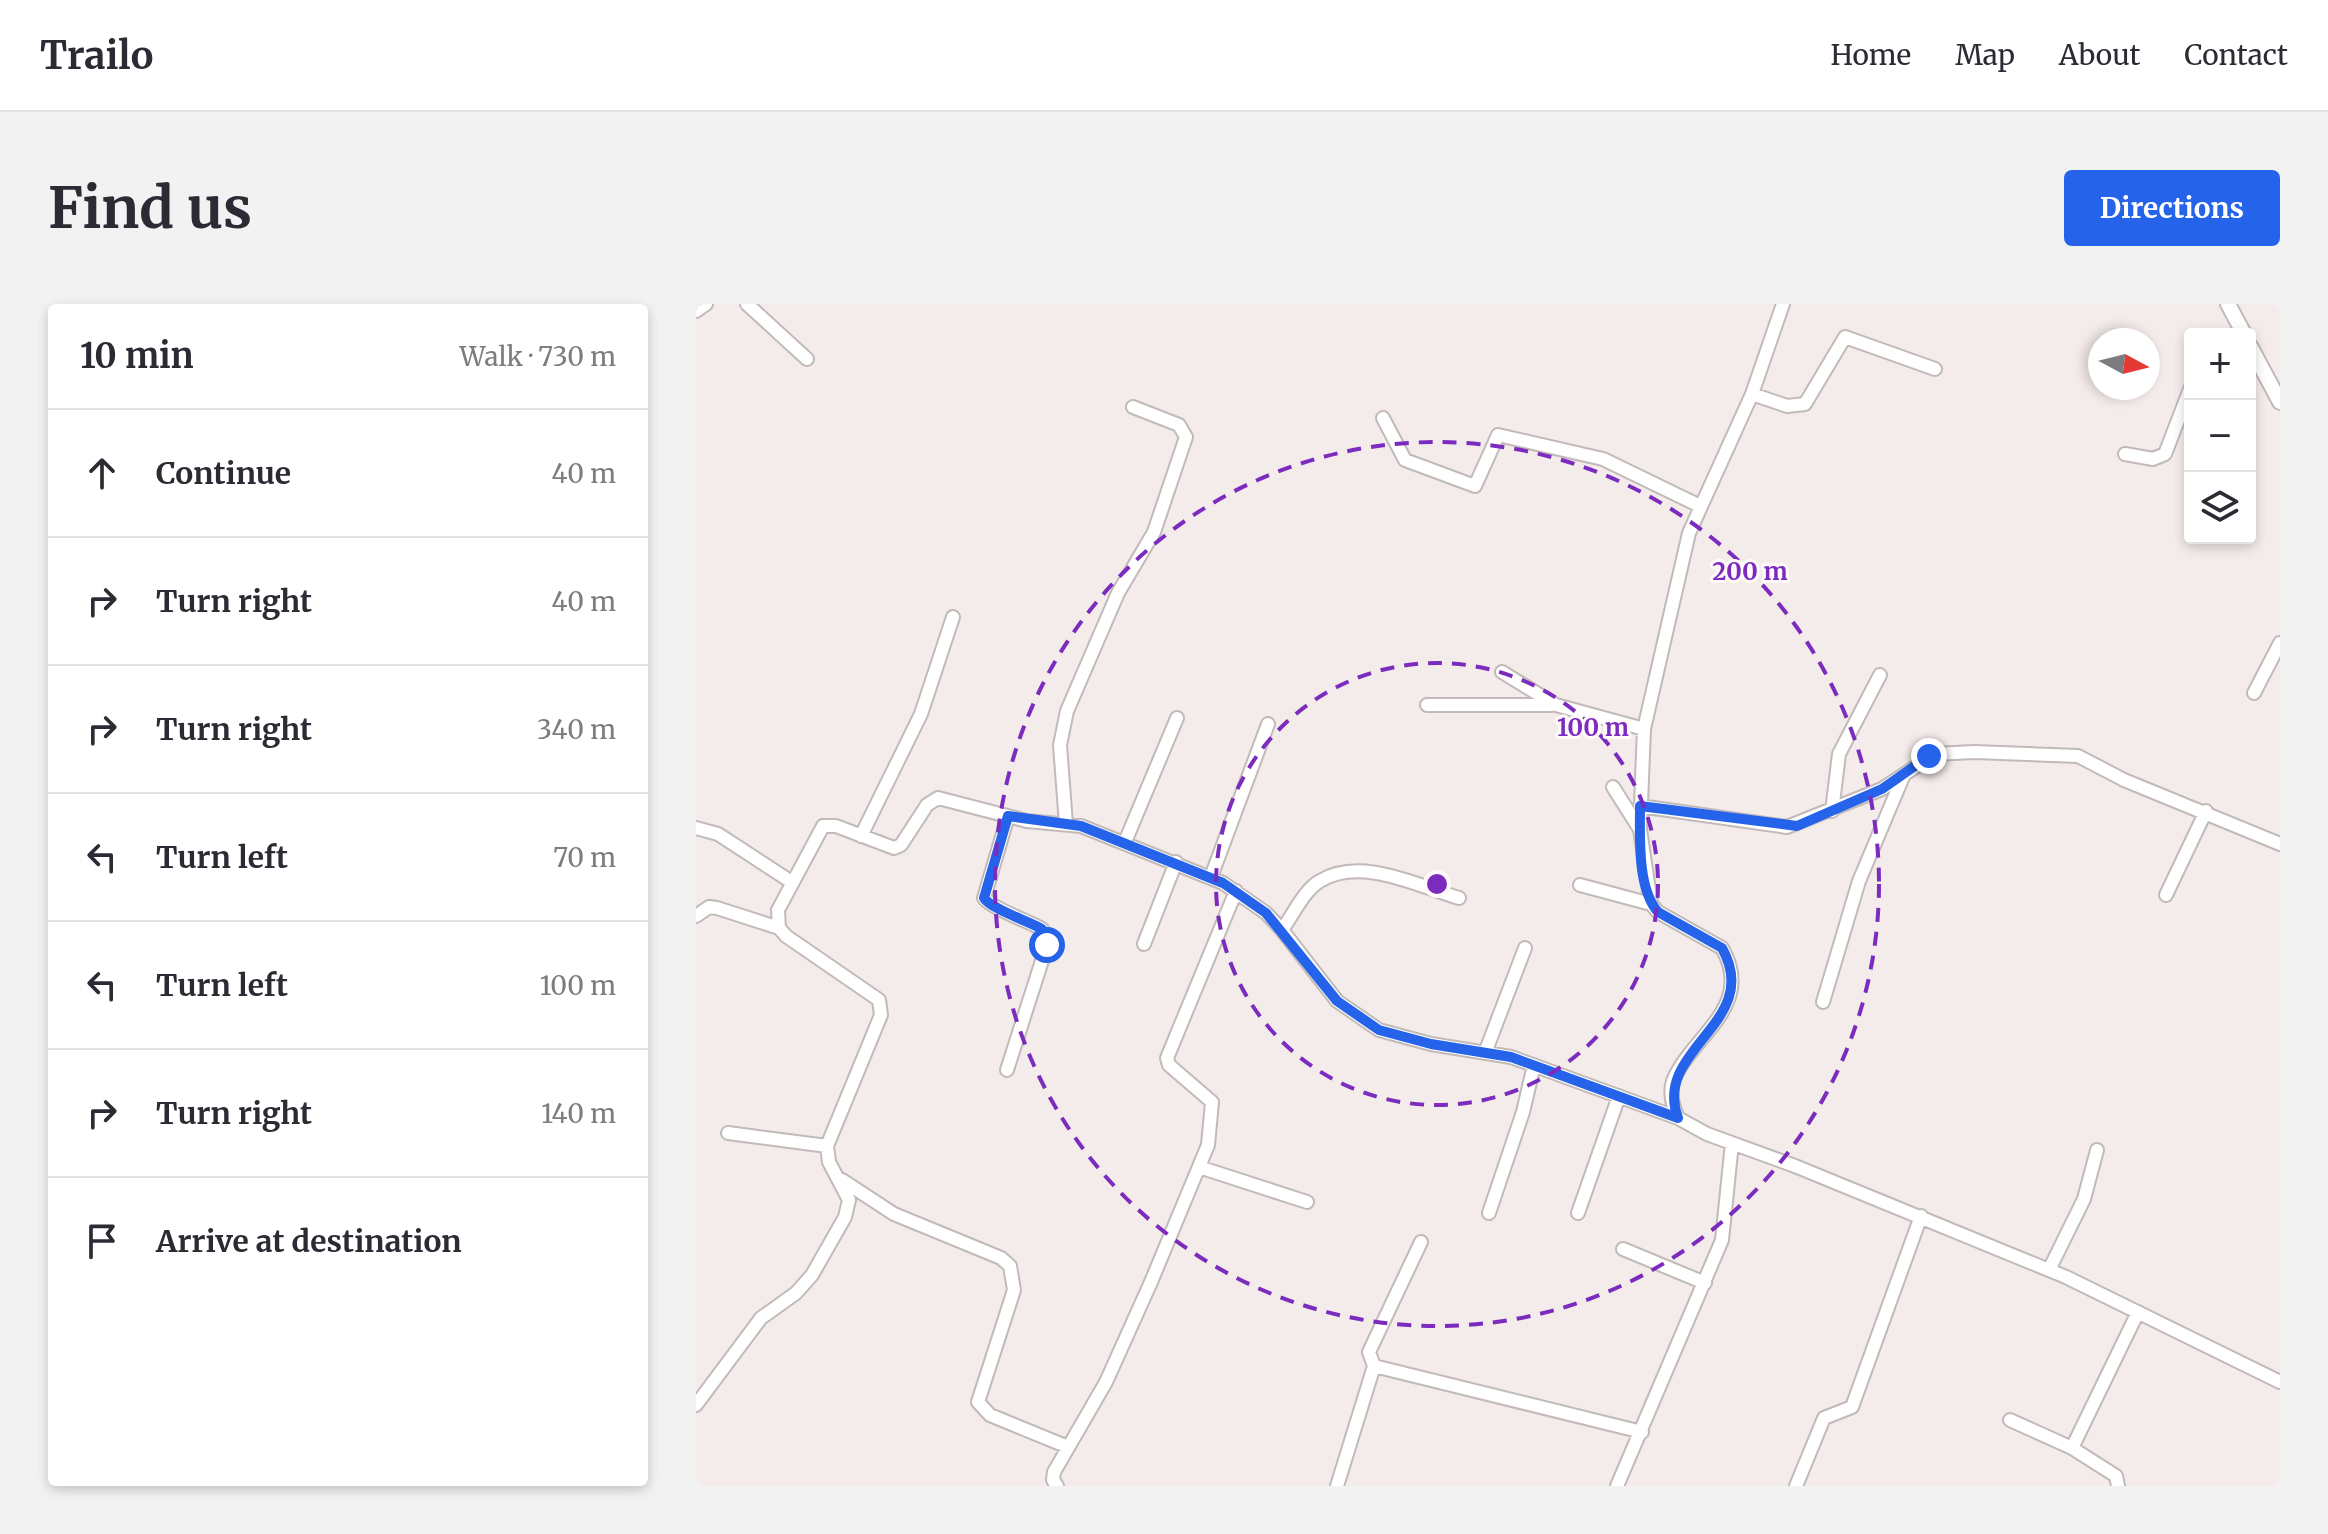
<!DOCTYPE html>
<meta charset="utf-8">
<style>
body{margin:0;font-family:Merriweather,serif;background:#f2f2f3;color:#2b2b33}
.controls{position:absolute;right:24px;top:24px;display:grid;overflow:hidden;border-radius:8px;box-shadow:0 4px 12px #0003}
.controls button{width:72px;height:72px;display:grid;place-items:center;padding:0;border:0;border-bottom:2px solid #e1e1e2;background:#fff;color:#2b2b33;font:40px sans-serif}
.compass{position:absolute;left:1392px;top:24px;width:72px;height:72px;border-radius:50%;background:#fff;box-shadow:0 4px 12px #0003;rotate:97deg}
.stop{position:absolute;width:24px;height:24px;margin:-18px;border:6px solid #2563eb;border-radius:50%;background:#fff}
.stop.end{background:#2563eb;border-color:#fff;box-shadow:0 2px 8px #0008}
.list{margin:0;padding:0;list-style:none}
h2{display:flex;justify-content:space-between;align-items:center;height:104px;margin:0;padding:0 32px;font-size:34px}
h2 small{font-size:26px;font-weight:400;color:#7c7c81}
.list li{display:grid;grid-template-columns:52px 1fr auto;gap:24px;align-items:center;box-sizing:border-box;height:128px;padding:0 32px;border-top:2px solid #e1e1e2}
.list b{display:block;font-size:30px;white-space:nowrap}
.list em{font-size:26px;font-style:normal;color:#7c7c81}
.icon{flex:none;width:44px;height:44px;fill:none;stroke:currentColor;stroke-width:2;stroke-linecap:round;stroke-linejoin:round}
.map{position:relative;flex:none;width:1584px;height:1182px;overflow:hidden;border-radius:8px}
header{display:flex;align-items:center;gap:48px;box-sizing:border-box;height:112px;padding:0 40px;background:#fff;border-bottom:2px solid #e1e1e2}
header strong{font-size:38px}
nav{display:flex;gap:44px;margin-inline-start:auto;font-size:28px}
.intro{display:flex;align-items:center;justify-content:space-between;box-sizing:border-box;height:192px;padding:0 48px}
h1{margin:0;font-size:56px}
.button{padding:20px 36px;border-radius:8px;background:#2563eb;color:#fff;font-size:28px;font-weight:700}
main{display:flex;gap:48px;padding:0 48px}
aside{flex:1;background:#fff;border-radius:8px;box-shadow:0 4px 12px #0003}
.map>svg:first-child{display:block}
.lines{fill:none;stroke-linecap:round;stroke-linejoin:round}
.minor-casing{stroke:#c2bab8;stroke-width:16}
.tertiary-casing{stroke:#c2bab8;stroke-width:18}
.minor{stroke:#fff;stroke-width:12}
.tertiary{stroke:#fff;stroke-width:14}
.route{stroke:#2563eb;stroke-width:10}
.ring{fill:none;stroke:#7b2cbf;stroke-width:4;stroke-dasharray:14 10}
.centre{fill:#7b2cbf;stroke:#fffaf9;stroke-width:4}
.ring-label{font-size:24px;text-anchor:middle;font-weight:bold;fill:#7b2cbf;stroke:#fffaf9;stroke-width:6;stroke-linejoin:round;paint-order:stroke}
</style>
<header>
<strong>Trailo</strong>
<nav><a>Home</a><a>Map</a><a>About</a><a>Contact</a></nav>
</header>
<div class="intro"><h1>Find us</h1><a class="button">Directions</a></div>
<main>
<aside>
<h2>10 min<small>Walk · 730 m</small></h2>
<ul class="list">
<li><svg class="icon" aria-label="ahead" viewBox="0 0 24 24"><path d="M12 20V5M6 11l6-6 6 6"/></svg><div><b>Continue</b></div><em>40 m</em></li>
<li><svg class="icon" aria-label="right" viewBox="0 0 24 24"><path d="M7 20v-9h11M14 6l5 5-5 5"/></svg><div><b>Turn right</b></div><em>40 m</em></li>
<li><svg class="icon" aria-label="right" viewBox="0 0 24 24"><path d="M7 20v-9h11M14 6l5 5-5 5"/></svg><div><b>Turn right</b></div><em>340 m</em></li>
<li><svg class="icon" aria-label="left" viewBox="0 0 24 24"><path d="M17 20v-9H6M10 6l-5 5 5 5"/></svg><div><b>Turn left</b></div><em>70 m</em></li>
<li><svg class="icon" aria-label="left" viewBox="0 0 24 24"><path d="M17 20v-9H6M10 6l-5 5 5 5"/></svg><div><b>Turn left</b></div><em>100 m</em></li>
<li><svg class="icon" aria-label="right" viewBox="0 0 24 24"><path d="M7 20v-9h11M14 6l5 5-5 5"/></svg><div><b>Turn right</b></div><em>140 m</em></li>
<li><svg class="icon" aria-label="arrive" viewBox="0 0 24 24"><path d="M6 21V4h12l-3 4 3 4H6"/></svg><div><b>Arrive at destination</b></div></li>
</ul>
</aside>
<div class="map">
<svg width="1584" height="1182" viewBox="0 0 1584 1182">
<rect width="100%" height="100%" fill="#f4ecea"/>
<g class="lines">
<defs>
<path id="minor" d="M51,0L111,55
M0,7L10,0
M1056,90L1091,102L1109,100L1149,33L1239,65
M687,114L709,156L779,182L802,131L907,155L1004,202
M1429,150L1457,155L1469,150L1494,85
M806,368L860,401L948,425
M1558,389L1584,339
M731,401H856
M917,483L943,524
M944,502L1091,523L1186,485L1239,450L1278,448L1382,452L1428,476L1584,540
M1136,507L1143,450L1184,371
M370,520L364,441L371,407L422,289L458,228L490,133L483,121L437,103
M0,524L22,530L94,577
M165,532L225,410L257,313
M429,538L481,414
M515,573L572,420
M884,581L955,600
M1470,591L1510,507
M0,612L13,603L21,604L83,624
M586,626C597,611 608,586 624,577C665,552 722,582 763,594
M448,640L480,558
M1127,698L1163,577L1207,473
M789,749L829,644
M311,766L351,641L346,625C332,617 295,604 288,594L312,512
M982,814C977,803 973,789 977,777C995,732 1060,703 1026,644L962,608L955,600L944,525L948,425L993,229L1056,90L1087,0
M32,829L131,842
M503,863L611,898
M146,876L198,910L305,954L314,962L318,986L282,1098L294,1111L372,1143
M793,909L827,808L838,761
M882,909L923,792
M725,938L673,1048L678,1062L946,1128
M927,945L1009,979
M1353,966L1388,895L1401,846
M0,1101L65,1014L100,989L116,971L149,913L153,896L133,858L131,842L185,711L183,696L90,632L83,624L82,606L127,522H140L198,544L205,541L231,501L242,494L331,517L385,522L527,579L570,609L586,626L641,697L683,726L735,740L815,753L982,814L1011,830L1099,862L1370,973L1584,1078
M1314,1116L1376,1144L1420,1172L1422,1182
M1376,1144L1442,1008
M361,1182L357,1176L358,1168L410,1078L455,978L512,841L516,798L473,761L471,754L540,587
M641,1182L678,1062
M921,1182L1026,936L1036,839
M1100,1182L1128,1114L1156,1103L1225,912"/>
<path id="tertiary" d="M1532,0L1548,30
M1554,42L1584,98"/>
</defs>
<use href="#minor" class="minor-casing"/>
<use href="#tertiary" class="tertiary-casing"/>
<use href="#minor" class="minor"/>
<use href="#tertiary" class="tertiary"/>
</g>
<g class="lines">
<path class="route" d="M351,641L346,625C332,617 295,605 288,594L312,512L385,522L527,579L570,609L641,697L683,726L735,740L815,753L982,814C956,744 1068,719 1026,644L962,608C941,584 944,533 944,502L1101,522L1186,485L1233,452"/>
</g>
<g class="ring">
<circle cx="741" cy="580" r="221"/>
<circle cx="741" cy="580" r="442"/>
</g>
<circle cx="741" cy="580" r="12" class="centre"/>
<g class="ring-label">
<text x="1054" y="276">200 m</text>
<text x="897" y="432">100 m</text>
</g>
</svg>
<div class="controls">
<button>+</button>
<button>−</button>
<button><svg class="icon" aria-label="layers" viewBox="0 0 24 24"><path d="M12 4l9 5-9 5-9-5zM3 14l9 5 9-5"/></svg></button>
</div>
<svg class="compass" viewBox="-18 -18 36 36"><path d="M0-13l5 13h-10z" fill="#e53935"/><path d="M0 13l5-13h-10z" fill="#7c7c81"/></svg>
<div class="stop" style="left:351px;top:641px"></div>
<div class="stop end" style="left:1233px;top:452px"></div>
</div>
</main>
